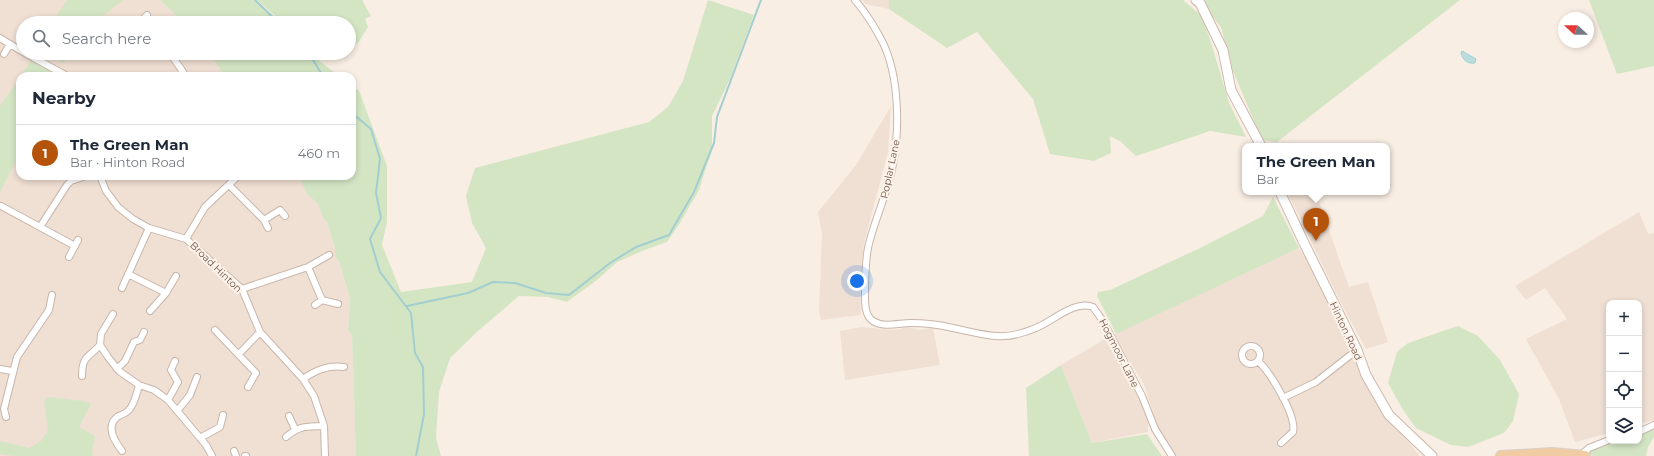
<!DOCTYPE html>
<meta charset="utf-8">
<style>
body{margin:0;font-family:Montserrat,sans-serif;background:#f6f6f7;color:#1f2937}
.controls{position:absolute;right:12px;bottom:12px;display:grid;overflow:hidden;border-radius:8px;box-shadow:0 2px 6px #0003}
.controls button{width:36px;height:36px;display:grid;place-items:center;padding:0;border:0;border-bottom:1px solid #e0e1e3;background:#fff;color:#1f2937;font:20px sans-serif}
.compass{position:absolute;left:1558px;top:12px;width:36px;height:36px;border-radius:50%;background:#fff;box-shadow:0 2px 6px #0003;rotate:291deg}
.you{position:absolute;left:857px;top:281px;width:14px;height:14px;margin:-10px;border:3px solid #fff;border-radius:50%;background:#1a73e8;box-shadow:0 0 0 6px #1a73e833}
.badge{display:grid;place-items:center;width:26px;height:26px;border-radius:50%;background:#b45309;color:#fff;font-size:13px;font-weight:700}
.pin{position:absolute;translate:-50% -33px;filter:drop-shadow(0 1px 2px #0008)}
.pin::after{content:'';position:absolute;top:21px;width:14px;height:12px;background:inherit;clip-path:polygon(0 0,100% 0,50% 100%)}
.popup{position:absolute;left:1242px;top:143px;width:148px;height:52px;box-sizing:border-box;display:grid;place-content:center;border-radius:8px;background:#fff;filter:drop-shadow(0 1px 3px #0005);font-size:13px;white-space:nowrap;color:#747a83}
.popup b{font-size:15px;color:#1f2937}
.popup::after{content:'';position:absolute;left:50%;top:100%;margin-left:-8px;border:8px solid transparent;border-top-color:#fff}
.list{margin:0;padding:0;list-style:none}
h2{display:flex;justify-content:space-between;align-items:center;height:52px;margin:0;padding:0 16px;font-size:17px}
h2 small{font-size:13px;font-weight:400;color:#747a83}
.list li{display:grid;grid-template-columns:26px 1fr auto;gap:12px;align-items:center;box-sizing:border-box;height:56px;padding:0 16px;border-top:1px solid #e0e1e3}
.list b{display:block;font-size:15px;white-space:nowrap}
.list p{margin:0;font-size:13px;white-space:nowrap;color:#747a83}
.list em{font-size:13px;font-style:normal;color:#747a83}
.icon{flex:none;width:22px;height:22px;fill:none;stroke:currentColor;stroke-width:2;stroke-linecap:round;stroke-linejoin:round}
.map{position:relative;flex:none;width:1654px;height:456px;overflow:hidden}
.search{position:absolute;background:#fff;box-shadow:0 2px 6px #0003;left:16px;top:16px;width:340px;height:44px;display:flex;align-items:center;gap:10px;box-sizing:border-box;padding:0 14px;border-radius:22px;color:#747a83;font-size:15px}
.panel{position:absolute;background:#fff;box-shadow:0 2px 6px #0003;left:16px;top:72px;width:340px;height:108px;border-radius:12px}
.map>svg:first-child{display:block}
.residential{fill:#f0dfd3}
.green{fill:#d4e5c4}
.water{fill:#badee0;stroke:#a2ced0}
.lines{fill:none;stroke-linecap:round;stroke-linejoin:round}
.stream{stroke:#a2ced0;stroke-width:2}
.street-casing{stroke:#c8b6ab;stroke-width:8}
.secondary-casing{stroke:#cdb7ac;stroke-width:11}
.primary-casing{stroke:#d6cfcd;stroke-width:12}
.street{stroke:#fff;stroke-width:6}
.secondary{stroke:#fff;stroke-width:9}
.primary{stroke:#f1cca3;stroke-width:10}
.labels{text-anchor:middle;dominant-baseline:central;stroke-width:4;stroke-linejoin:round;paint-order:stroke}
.street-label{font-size:10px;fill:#6e554c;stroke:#fdf3e9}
</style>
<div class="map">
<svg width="1654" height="456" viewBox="0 0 1654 456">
<rect width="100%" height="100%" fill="#f9eee3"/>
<path class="residential" d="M0,0H160L183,23H23V53H208L225,76H20V176H299L306,193L318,204L324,220L327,222L350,299L348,331L352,334L356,456H0Z
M862,0H889V9L865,4Z
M891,106L888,152L864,243L860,282L861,315L821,320L819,312L822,233L818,212L856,165Z
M1287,192L1316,193L1349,287L1368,282L1388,342L1366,349L1341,303Z
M1639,212L1648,234L1654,233V420L1639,424V303H1609V433L1575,442L1559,399L1526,339L1567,319L1545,288L1526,300L1515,286Z
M1299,248L1308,261L1382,410L1420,456H1177L1158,428L1144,384L1113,335Z
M861,327L894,330L908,327L919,330L933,328L940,365L845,380L840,331Z
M1105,339L1148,412V432L1092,443L1061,365Z"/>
<path class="green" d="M67,0H123L94,23H52Z
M160,0H256L281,23H183Z
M257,0H362L371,16L365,19L368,27L358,43L349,48V23H283Z
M708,0L754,15L730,79L712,116V149L699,190L680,223L667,242L647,249L617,262L597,280L567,302L548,297L519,296L479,330L450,358L439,392L436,438L441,456H356L352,334L348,331L350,299L339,261C336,259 334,252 335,248L327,222L324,220L318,204L306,193L299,176H352V86L359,91L387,166V222L382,245L401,292L472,282L486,248L472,223L466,196L475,168L649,122L668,107L683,81Z
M889,0H1183L1202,16L1213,49L1229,103L1246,137L1210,131L1136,156L1120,141L1110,136L1111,153L1094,161L1050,154L1033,99L977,32L947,48L889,9Z
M1198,0H1460L1277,142L1262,140L1233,71L1221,27Z
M1589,0H1654V66L1617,74Z
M46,53H71L64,63Z
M208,53H313L317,59L339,76H225Z
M31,61L64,74L63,76H20Z
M20,77V153L0,192V106Z
M1273,197L1299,248L1116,334L1097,296L1098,292L1110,290L1200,248L1263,216Z
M1458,326L1478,336L1500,360L1519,394L1513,421L1504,433L1468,447L1451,445L1416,428L1403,410L1388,383L1397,352L1408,343Z
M1061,365L1092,443L1147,434L1162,456H1029L1026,388Z
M48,397L82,401L91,403L79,427L95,436L92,450L93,456H13L0,454V441L29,448L41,441L48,431L44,401Z
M1654,426V437L1648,447L1646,456H1593L1583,453L1615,441H1639V432Z"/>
<path class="water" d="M1462,51L1476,59L1475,63C1467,64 1463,60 1461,53Z"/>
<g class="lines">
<path class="stream" d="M255,0L279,23
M307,53L313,60L323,76
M352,113L371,129L380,159L376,193L381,218L370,239L380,272L411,313L415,353L423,367L424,414L416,456
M407,306L468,293L493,282L515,283L546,293L569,295L610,263L636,247L669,235L694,192L714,143L717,117L761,0"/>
<defs>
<path id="street" d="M855,0C866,13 875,27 883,43C899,76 900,128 893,164C888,193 874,220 868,248C865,264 865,280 865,296C865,304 865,316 873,321C884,328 899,323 911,323C925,323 940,325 953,328C974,332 997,340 1018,334C1025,332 1032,330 1038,327C1054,320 1075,300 1093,307L1103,321L1142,396L1155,429L1172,456
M110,22L111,23
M139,23L147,15
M0,38L23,52
M25,53L67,76
M170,53L183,72L178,76
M4,54L10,44
M100,176L106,191L118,207L133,219L149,228L186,239L242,289L260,332L303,379L314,396L324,426L325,456
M141,176H142
M229,185L264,220L280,210L285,216
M1,206L75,246
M264,220L268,228
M40,227L67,185L71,181L86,176
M186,239L205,207L238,176
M69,257L78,240
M308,267L329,255
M128,274L166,293
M122,288L149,228
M242,289L308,267L322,300L338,304
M315,305L322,300
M150,311L166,293L176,276
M113,314L101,334L100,345L108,357L119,371L139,385L154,390L168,400L206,445L212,456
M215,330L256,373L248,387
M1242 355a9 9 0 1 1 18 0a9 9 0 1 1-18 0Z
M239,354L260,332
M1258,361C1270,372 1297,416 1293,432L1281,443
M0,369L12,371
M117,369L125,361L134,342L140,340L144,332
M82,376C82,355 89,358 100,345
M303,379C316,370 328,365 344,367
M1283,398L1316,382L1357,350
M168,400L178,382L171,370L175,361
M177,411L190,395L197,377
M289,416L295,429
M6,417L4,409L17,357L49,310L52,295
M1639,432L1654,425
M286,437C300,425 305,427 324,426
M200,438L220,427L223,415
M122,451C115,442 105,427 117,417C120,415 125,414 128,411C134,406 137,393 139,385
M234,451L236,456
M1581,455L1589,448L1609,440
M245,456H246"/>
<path id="secondary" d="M1196,0L1200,3L1223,50L1231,90L1261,146
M1280,192L1304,243L1357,350L1366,375L1389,415L1432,456"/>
<path id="primary" d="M1501,456L1552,453L1585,456"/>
</defs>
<use href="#street" class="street-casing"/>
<use href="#secondary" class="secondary-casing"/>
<use href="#primary" class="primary-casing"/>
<use href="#street" class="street"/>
<use href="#secondary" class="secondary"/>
<use href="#primary" class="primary"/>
</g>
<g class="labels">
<g class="street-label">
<text transform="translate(890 169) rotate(-78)">Poplar Lane</text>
<text transform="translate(216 267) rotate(44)">Broad Hinton</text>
<text transform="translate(1346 331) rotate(65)">Hinton Road</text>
<text transform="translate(1119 353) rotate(63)">Hogmoor Lane</text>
</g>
</g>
</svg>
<div class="controls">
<button>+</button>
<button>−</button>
<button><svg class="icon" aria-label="locate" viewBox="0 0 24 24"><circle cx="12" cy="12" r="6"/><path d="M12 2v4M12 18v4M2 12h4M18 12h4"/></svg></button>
<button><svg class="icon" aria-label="layers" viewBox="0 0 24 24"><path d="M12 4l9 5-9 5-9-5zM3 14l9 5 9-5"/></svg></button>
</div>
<svg class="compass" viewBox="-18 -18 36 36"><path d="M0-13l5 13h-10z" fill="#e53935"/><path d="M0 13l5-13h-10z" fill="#747a83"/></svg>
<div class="you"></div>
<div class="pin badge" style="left:1316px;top:241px">1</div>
<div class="popup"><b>The Green Man</b>Bar</div>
<div class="search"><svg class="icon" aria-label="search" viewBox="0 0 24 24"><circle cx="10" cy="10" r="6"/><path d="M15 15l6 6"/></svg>Search here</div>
<section class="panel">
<h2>Nearby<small></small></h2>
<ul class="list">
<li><span class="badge">1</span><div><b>The Green Man</b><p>Bar · Hinton Road</p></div><em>460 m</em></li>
</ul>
</section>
</div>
